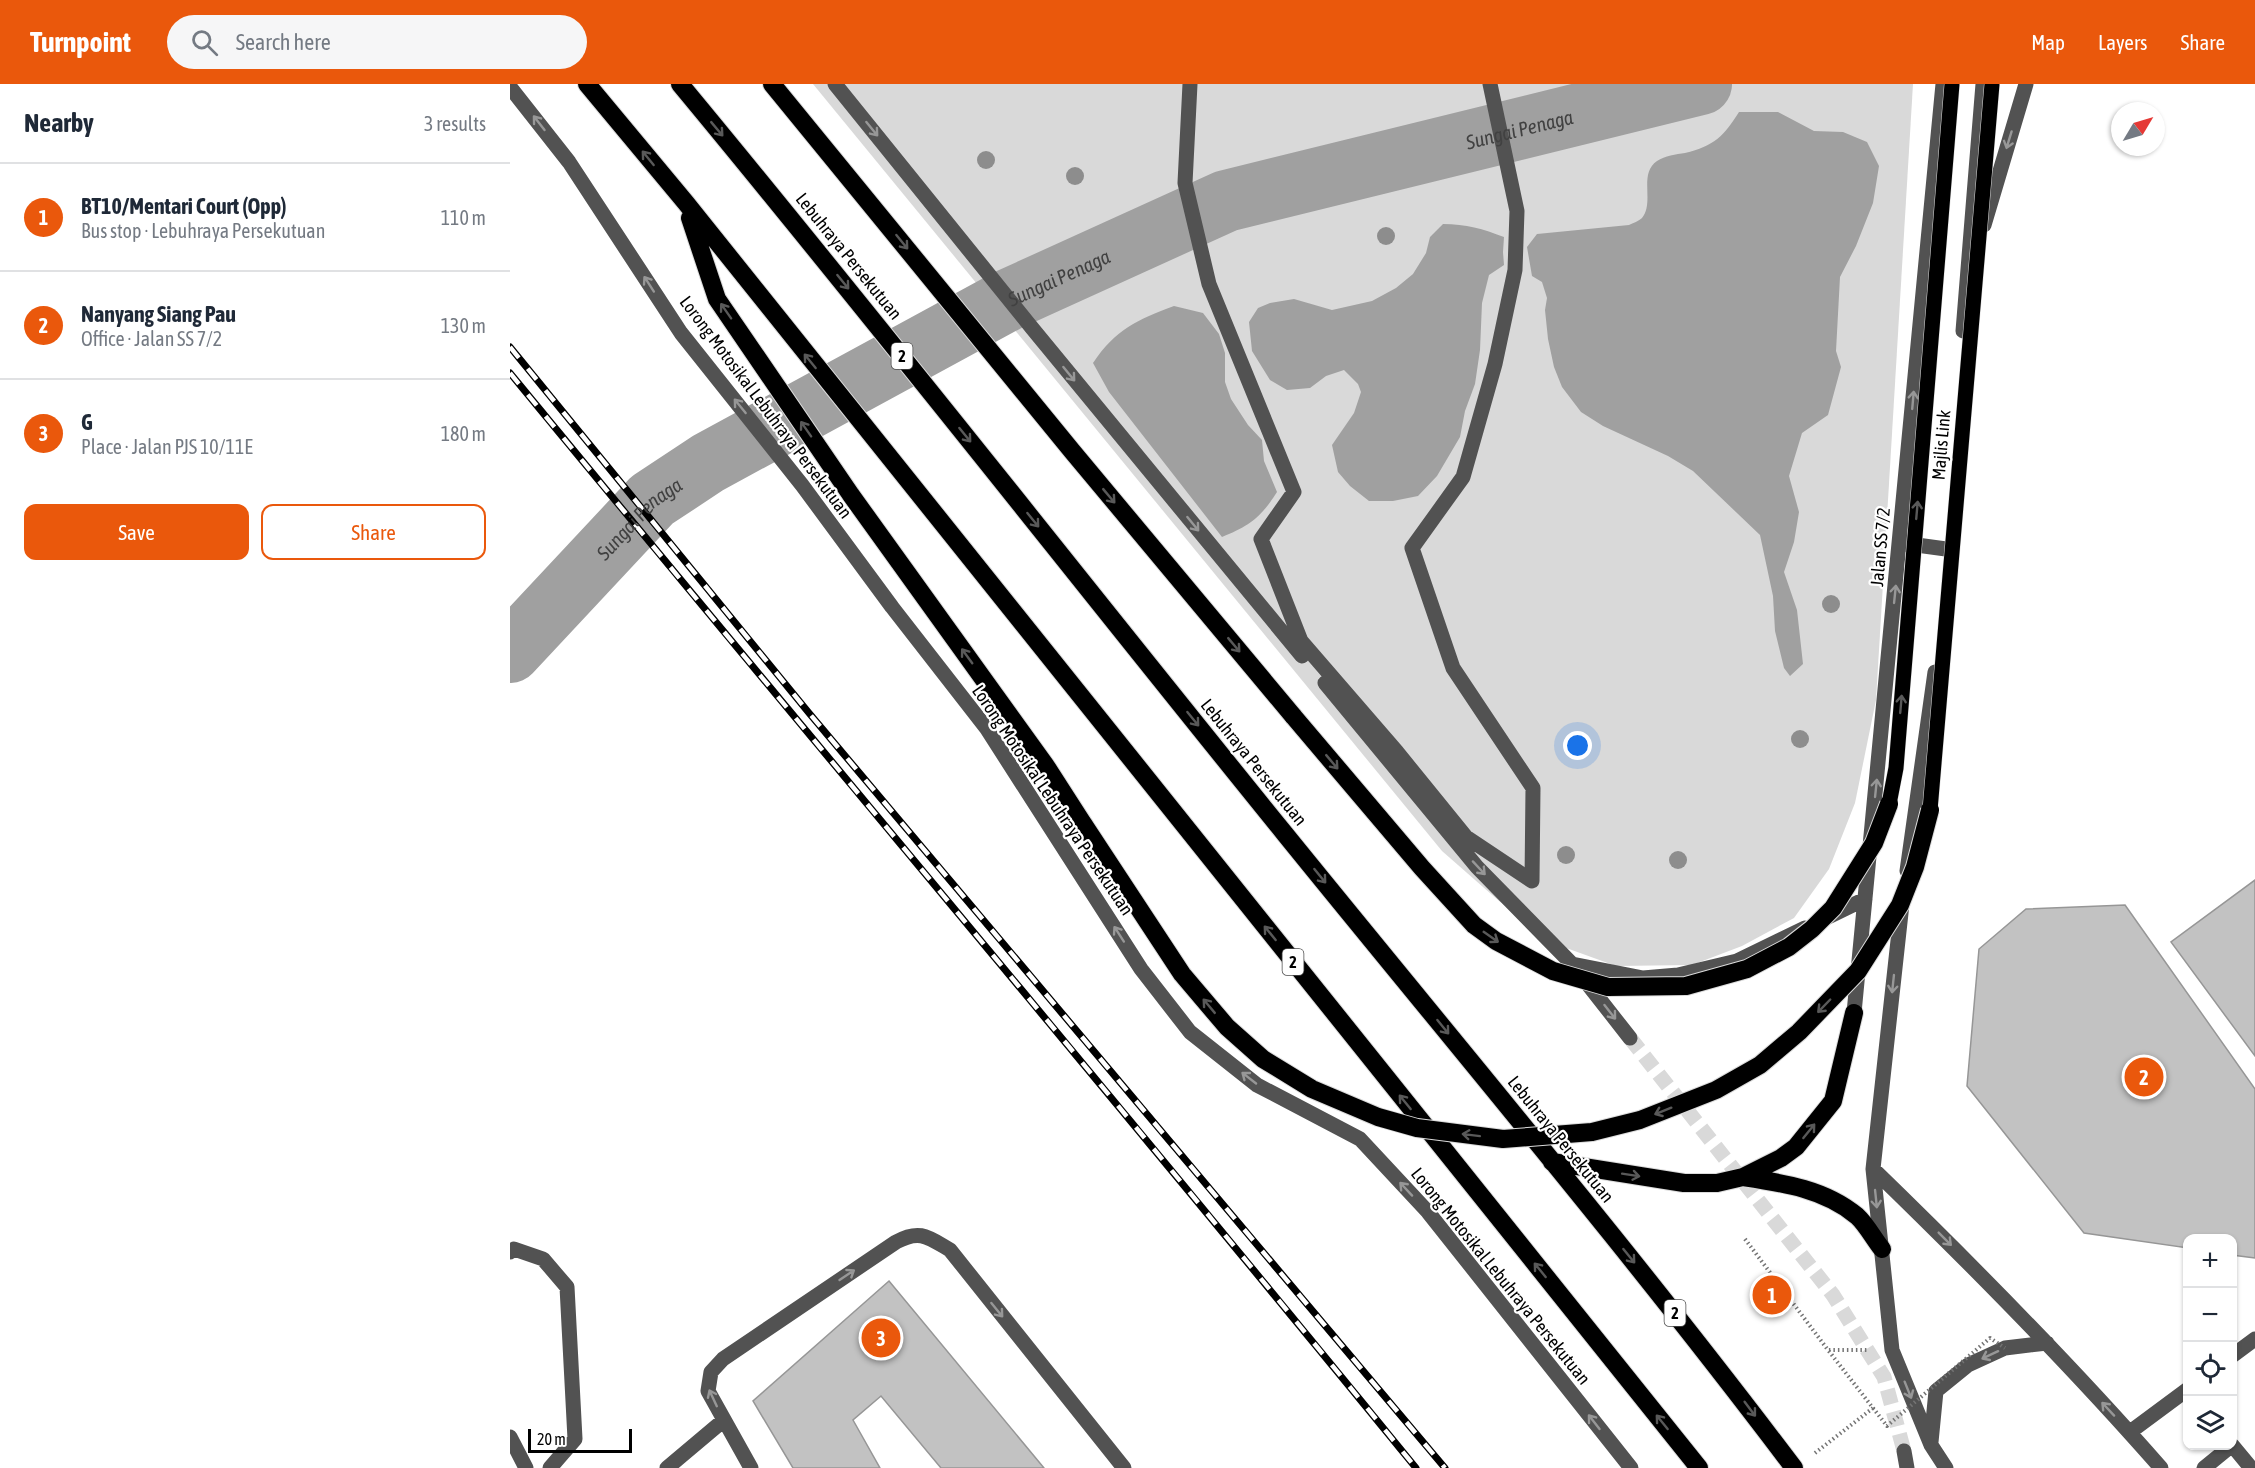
<!DOCTYPE html>
<meta charset="utf-8">
<style>
body{margin:0;font-family:"Asap Condensed",sans-serif;background:#f6f6f7;color:#1f2937}
.controls{position:absolute;right:18px;bottom:18px;display:grid;overflow:hidden;border-radius:12px;box-shadow:0 2px 4px #0004}
.controls button{width:54px;height:54px;display:grid;place-items:center;padding:0;border:0;border-bottom:2px solid #e0e1e3;background:#fff;color:#1f2937;font:30px sans-serif}
.compass{position:absolute;left:1601px;top:18px;width:54px;height:54px;border-radius:50%;background:#fff;box-shadow:0 2px 4px #0004;rotate:52deg}
.scale{position:absolute;left:18px;bottom:15px;width:104px;box-sizing:border-box;padding-left:6px;border:3px solid #000;border-top:0;font-size:16px;line-height:21px;white-space:nowrap;color:#000;-webkit-text-stroke:4px #fff;paint-order:stroke}
.you{position:absolute;left:1068px;top:662px;width:21px;height:21px;margin:-15px;border:4px solid #fff;border-radius:50%;background:#1a73e8;box-shadow:0 0 0 9px #1a73e833}
.badge{display:grid;place-items:center;width:39px;height:39px;border-radius:50%;background:#ea580c;color:#fff;font-size:20px;font-weight:700}
.pin{position:absolute;translate:-50% -50%;border:3px solid #fff;box-shadow:0 2px 6px #0006}
.list{margin:0;padding:0;list-style:none}
h2{display:flex;justify-content:space-between;align-items:center;height:78px;margin:0;padding:0 24px;font-size:26px}
h2 small{font-size:20px;font-weight:400;color:#747a83}
.list li{display:grid;grid-template-columns:39px 1fr auto;gap:18px;align-items:center;box-sizing:border-box;height:108px;padding:0 24px;border-top:2px solid #e0e1e3}
.list b{display:block;font-size:22px;white-space:nowrap}
.list p{margin:0;font-size:20px;white-space:nowrap;color:#747a83}
.list em{font-size:20px;font-style:normal;color:#747a83}
.actions{display:flex;gap:12px;padding:18px 24px}
.actions a{flex:1;padding:14px 0;border:2px solid #ea580c;border-radius:12px;text-align:center;font-size:21px;color:#ea580c}
.actions .main{background:#ea580c;color:#fff}
.icon{flex:none;width:33px;height:33px;fill:none;stroke:currentColor;stroke-width:2;stroke-linecap:round;stroke-linejoin:round}
.map{position:relative;flex:none;width:1745px;height:1384px;overflow:hidden}
header{display:flex;align-items:center;gap:36px;box-sizing:border-box;height:84px;padding:0 30px;background:#ea580c;color:#fff}
header strong{font-size:28px}
nav{display:flex;gap:33px;margin-inline-start:auto;font-size:21px}
.search{width:420px;height:54px;background:#f6f6f7;display:flex;align-items:center;gap:15px;box-sizing:border-box;padding:0 21px;border-radius:33px;color:#747a83;font-size:22px}
main{display:flex}
aside{flex:1;background:#fff}
.map>svg:first-child{display:block}
.green{fill:#d9d9d9}
.water{fill:#a0a0a0}
.lines{fill:none;stroke-linecap:round;stroke-linejoin:round}
.river{stroke:#a0a0a0;stroke-width:62}
.building{fill:#c2c2c2;stroke:#969696;stroke-width:1.5}
.minor-tunnel{stroke:#d9d9d9;stroke-width:15;stroke-dasharray:15 8;stroke-linecap:butt}
.highway-casing{stroke:#dbdbdb;stroke-width:20}
.path{stroke:#747474;stroke-width:4;stroke-dasharray:1.5 3;stroke-linecap:butt}
.minor{stroke:#525252;stroke-width:15}
.highway{stroke:#000;stroke-width:18}
.rail-casing{stroke:#000;stroke-width:7}
.rail{stroke:#fff;stroke-width:4.5;stroke-dasharray:14;stroke-linecap:butt}
.major-bridge-casing{stroke:#dbdbdb;stroke-width:16;stroke-linecap:butt}
.highway-bridge-casing{stroke:#dbdbdb;stroke-width:20;stroke-linecap:butt}
.path-bridge{stroke:#747474;stroke-width:4;stroke-dasharray:1.5 3;stroke-linecap:butt}
.major-bridge{stroke:#000;stroke-width:15}
.highway-bridge{stroke:#000;stroke-width:18}
.tree{fill:#8d8d8d}
.oneway{stroke:#979797}
.oneway2{stroke:#595959}
.labels{text-anchor:middle;dominant-baseline:central;stroke-width:4.5;stroke-linejoin:round;paint-order:stroke}
.shield{fill:#fff;stroke:#4c4c4c;stroke-width:1.5}
.shield-label{font-size:16px;font-weight:bold;fill:#000}
.street-label{font-size:18px;fill:#000;stroke:#fff}
.water-label{font-size:20px;font-style:italic;fill:#414141;stroke:#fff}
</style>
<header>
<strong>Turnpoint</strong>
<div class="search"><svg class="icon" aria-label="search" viewBox="0 0 24 24"><circle cx="10" cy="10" r="6"/><path d="M15 15l6 6"/></svg>Search here</div>
<nav><a>Map</a><a>Layers</a><a>Share</a></nav>
</header>
<main>
<aside>
<h2>Nearby<small>3 results</small></h2>
<ul class="list">
<li><span class="badge">1</span><div><b>BT10/Mentari Court (Opp)</b><p>Bus stop · Lebuhraya Persekutuan</p></div><em>110 m</em></li>
<li><span class="badge">2</span><div><b>Nanyang Siang Pau</b><p>Office · Jalan SS 7/2</p></div><em>130 m</em></li>
<li><span class="badge">3</span><div><b>G</b><p>Place · Jalan PJS 10/11E</p></div><em>180 m</em></li>
</ul>
<div class="actions"><a class="main">Save</a><a>Share</a></div>
</aside>
<div class="map">
<svg width="1745" height="1384" viewBox="0 0 1745 1384">
<rect width="100%" height="100%" fill="#fff"/>
<path class="green" d="M303,0H1403L1366,616L1345,719L1319,785L1284,834L1232,862L1182,881L1106,882L1048,861L989,817L932,767Z"/>
<path class="water" d="M1229,28H1268L1304,47L1333,48L1357,58L1369,82L1363,119L1346,162L1330,193L1326,267L1331,283L1318,331L1292,349L1279,392L1289,428L1284,458L1274,488L1287,526L1293,580L1280,592L1274,584L1265,547L1263,512L1250,451L1183,387L1158,372L1093,342L1071,328L1052,303L1044,283L1038,255L1035,226L1037,214L1032,198L1022,192L1017,163L1027,150L1119,141C1123,139 1129,137 1132,134C1145,118 1128,90 1147,77C1155,72 1166,70 1175,69C1204,62 1214,52 1229,28Z
M933,140C956,140 973,145 994,153L993,168L994,181L979,191L972,219L970,266L965,300L955,327L950,353L927,392L908,412L883,417H859L840,402L828,388L822,361L844,329L851,308L848,300L834,286L816,292L800,304L777,306L760,296L742,267L739,238L748,224L760,219L784,215L822,226L862,217L886,204L903,190L916,169L920,153Z
M664,222L693,229L709,250L715,269V298L721,315L738,341L752,356L754,377L767,408C750,434 741,441 712,453L599,308L583,279C606,245 627,236 664,222Z"/>
<g class="lines">
<path class="river" id="s1" d="M0,568L142,416L198,379L498,216L716,117L1191,0"/>
</g>
<path class="building" d="M1745,796V972L1661,858Z
M1615,821L1745,1005V1174L1722,1171V1154H1678V1164L1574,1149L1457,1002L1469,865L1516,825Z
M379,1197L534,1384H431L371,1312L343,1336L370,1384H283L243,1317Z"/>
<g class="lines">
<path class="minor-tunnel" d="M1120,954L1323,1211L1374,1293L1394,1367"/>
<defs>
<path id="highway" d="M77,0L176,119L1189,1384
M170,0C375,247 573,501 775,750C946,961 1121,1168 1284,1384
M262,0L562,367L784,633
M180,134L207,215L341,411L536,682L574,741
M1042,1078L1174,1099H1207L1233,1093L1271,1074L1286,1063L1323,1017L1344,929
M1233,1093C1273,1099 1315,1105 1347,1132C1356,1140 1364,1155 1372,1165"/>
</defs>
<use href="#highway" class="highway-casing"/>
<path class="path" d="M1235,1155L1318,1266H1359
M1305,1369L1363,1324L1318,1266"/>
<path class="minor" d="M325,0L522,244L792,572
M680,0L675,99L699,200L784,408L751,455L791,557L887,668L956,753L1022,797L1023,704L943,584L902,464L953,393L985,280L1005,186L1007,127L980,0
M0,3L59,78L171,249L292,401L382,523L477,645L631,885L680,948L747,1001L850,1055L918,1128L1121,1384
M1474,141L1516,0
M1453,247L1473,0
M1392,459L1436,465
M815,599L967,783L1062,880L1120,954
M1397,787L1425,588
M1392,820L1363,1085L1382,1266L1421,1361L1436,1384
M1316,834L1355,815
M1062,880L1133,894L1168,891L1227,877L1295,844
M1344,929L1433,0
M1363,1085C1462,1181 1560,1280 1651,1384
M0,1168L4,1165L33,1175L57,1203L65,1355L40,1384
M1722,1272L1745,1255
M1620,1348L1678,1305
M0,1353L16,1384
M1421,1358L1426,1307L1458,1281L1495,1264L1537,1259
M1722,1361L1741,1384
M1394,1367L1397,1384
M157,1384L214,1336
M241,1384L198,1307L201,1288L213,1275L386,1158C410,1145 418,1153 440,1166L614,1384
M1694,1384L1721,1362"/>
<use href="#highway" class="highway"/>
<defs>
<path id="rail" d="M0,263L299,629L935,1384
M0,289C301,655 607,1017 906,1384"/>
</defs>
<use href="#rail" class="rail-casing"/>
<use href="#rail" class="rail"/>
<defs>
<path id="major-bridge" d="M1379,720L1386,684L1442,0
M1420,726L1482,0"/>
<path id="highway-bridge" d="M784,633L912,784L964,841L986,857L1043,887L1098,903L1176,902L1237,885L1279,863L1302,845L1323,824L1364,759L1379,720
M574,741L672,890L717,943L753,975L802,1005L868,1033L907,1044L993,1055L1082,1048L1130,1036L1206,1006L1250,981L1289,948L1348,887L1390,821L1405,783L1420,726"/>
</defs>
<use href="#major-bridge" class="major-bridge-casing"/>
<use href="#highway-bridge" class="highway-bridge-casing"/>
<path class="path-bridge" d="M1363,1324L1377,1342L1480,1254L1495,1264"/>
<use href="#major-bridge" class="major-bridge"/>
<use href="#highway-bridge" class="highway-bridge"/>
</g>
<g class="tree">
<circle cx="476" cy="76" r="9"/>
<circle cx="565" cy="92" r="9"/>
<circle cx="876" cy="152" r="9"/>
<circle cx="1321" cy="520" r="9"/>
<circle cx="1290" cy="655" r="9"/>
<circle cx="1056" cy="771" r="9"/>
<circle cx="1168" cy="776" r="9"/>
</g>
<defs><path id="oneway-shaft" d="M-6 0H5M1.5-3L5.5 0L1.5 3" fill="none" stroke-width="1.6" stroke-linecap="round" stroke-linejoin="round" transform="scale(1.5)"/></defs>
<g class="oneway">
<use href="#oneway-shaft" transform="translate(29 39) rotate(-128)"/>
<use href="#oneway-shaft" transform="translate(362 45) rotate(51)"/>
<use href="#oneway-shaft" transform="translate(1499 56) rotate(107)"/>
<use href="#oneway-shaft" transform="translate(139 200) rotate(-123)"/>
<use href="#oneway-shaft" transform="translate(559 290) rotate(51)"/>
<use href="#oneway-shaft" transform="translate(1403 316) rotate(-85)"/>
<use href="#oneway-shaft" transform="translate(230 322) rotate(-129)"/>
<use href="#oneway-shaft" transform="translate(683 440) rotate(51)"/>
<use href="#oneway-shaft" transform="translate(1385 510) rotate(-84)"/>
<use href="#oneway-shaft" transform="translate(1366 704) rotate(-84)"/>
<use href="#oneway-shaft" transform="translate(969 784) rotate(47)"/>
<use href="#oneway-shaft" transform="translate(609 850) rotate(-123)"/>
<use href="#oneway-shaft" transform="translate(1383 900) rotate(96)"/>
<use href="#oneway-shaft" transform="translate(1100 928) rotate(52)"/>
<use href="#oneway-shaft" transform="translate(739 994) rotate(-142)"/>
<use href="#oneway-shaft" transform="translate(896 1105) rotate(-133)"/>
<use href="#oneway-shaft" transform="translate(1366 1115) rotate(84)"/>
<use href="#oneway-shaft" transform="translate(1435 1155) rotate(45)"/>
<use href="#oneway-shaft" transform="translate(337 1191) rotate(-34)"/>
<use href="#oneway-shaft" transform="translate(487 1226) rotate(51)"/>
<use href="#oneway-shaft" transform="translate(1480 1271) rotate(155)"/>
<use href="#oneway-shaft" transform="translate(1398 1306) rotate(68)"/>
<use href="#oneway-shaft" transform="translate(203 1314) rotate(-115)"/>
<use href="#oneway-shaft" transform="translate(1598 1325) rotate(-133)"/>
<use href="#oneway-shaft" transform="translate(1084 1338) rotate(-128)"/>
</g>
<g class="oneway2">
<use href="#oneway-shaft" transform="translate(207 45) rotate(50)"/>
<use href="#oneway-shaft" transform="translate(138 74) rotate(-129)"/>
<use href="#oneway-shaft" transform="translate(392 158) rotate(51)"/>
<use href="#oneway-shaft" transform="translate(333 198) rotate(51)"/>
<use href="#oneway-shaft" transform="translate(216 227) rotate(-125)"/>
<use href="#oneway-shaft" transform="translate(300 277) rotate(-129)"/>
<use href="#oneway-shaft" transform="translate(296 345) rotate(-125)"/>
<use href="#oneway-shaft" transform="translate(455 351) rotate(51)"/>
<use href="#oneway-shaft" transform="translate(599 412) rotate(50)"/>
<use href="#oneway-shaft" transform="translate(1407 426) rotate(-85)"/>
<use href="#oneway-shaft" transform="translate(523 436) rotate(51)"/>
<use href="#oneway-shaft" transform="translate(724 561) rotate(50)"/>
<use href="#oneway-shaft" transform="translate(457 572) rotate(-126)"/>
<use href="#oneway-shaft" transform="translate(1391 620) rotate(-85)"/>
<use href="#oneway-shaft" transform="translate(683 635) rotate(51)"/>
<use href="#oneway-shaft" transform="translate(822 678) rotate(50)"/>
<use href="#oneway-shaft" transform="translate(810 792) rotate(51)"/>
<use href="#oneway-shaft" transform="translate(760 849) rotate(-129)"/>
<use href="#oneway-shaft" transform="translate(981 853) rotate(35)"/>
<use href="#oneway-shaft" transform="translate(699 922) rotate(-130)"/>
<use href="#oneway-shaft" transform="translate(1314 922) rotate(134)"/>
<use href="#oneway-shaft" transform="translate(933 943) rotate(51)"/>
<use href="#oneway-shaft" transform="translate(895 1018) rotate(-129)"/>
<use href="#oneway-shaft" transform="translate(1153 1027) rotate(158)"/>
<use href="#oneway-shaft" transform="translate(1299 1047) rotate(-51)"/>
<use href="#oneway-shaft" transform="translate(961 1051) rotate(-173)"/>
<use href="#oneway-shaft" transform="translate(1121 1091) rotate(9)"/>
<use href="#oneway-shaft" transform="translate(1119 1172) rotate(51)"/>
<use href="#oneway-shaft" transform="translate(1030 1186) rotate(-129)"/>
<use href="#oneway-shaft" transform="translate(1240 1325) rotate(53)"/>
<use href="#oneway-shaft" transform="translate(1152 1338) rotate(-129)"/>
</g>
<g class="labels">
<g class="shield">
<rect x="381.5" y="259" width="21" height="26" rx="4.5"/>
<rect x="772.5" y="865" width="21" height="26" rx="4.5"/>
<rect x="1154.5" y="1216" width="21" height="26" rx="4.5"/>
</g>
<g class="shield-label">
<text x="392" y="272">2</text>
<text x="783" y="878">2</text>
<text x="1165" y="1229">2</text>
</g>
<g class="street-label">
<text transform="translate(339 172) rotate(51)">Lebuhraya Persekutuan</text>
<text transform="translate(256 323) rotate(53)">Lorong Motosikal Lebuhraya Persekutuan</text>
<text transform="translate(1431 361) rotate(-85)">Majlis Link</text>
<text transform="translate(1370 463) rotate(-85)">Jalan SS 7/2</text>
<text transform="translate(744 678) rotate(51)">Lebuhraya Persekutuan</text>
<text transform="translate(543 716) rotate(56)">Lorong Motosikal Lebuhraya Persekutuan</text>
<text transform="translate(1051 1055) rotate(51)">Lebuhraya Persekutuan</text>
<text transform="translate(991 1192) rotate(51)">Lorong Motosikal Lebuhraya Persekutuan</text>
</g>
<g class="water-label">
<text stroke="none"><textPath href="#s1" startOffset="1158">Sungai Penaga</textPath></text>
<text stroke="none"><textPath href="#s1" startOffset="672">Sungai Penaga</textPath></text>
<text stroke="none"><textPath href="#s1" startOffset="186">Sungai Penaga</textPath></text>
</g>
</g>
</svg>
<div class="controls">
<button>+</button>
<button>−</button>
<button><svg class="icon" aria-label="locate" viewBox="0 0 24 24"><circle cx="12" cy="12" r="6"/><path d="M12 2v4M12 18v4M2 12h4M18 12h4"/></svg></button>
<button><svg class="icon" aria-label="layers" viewBox="0 0 24 24"><path d="M12 4l9 5-9 5-9-5zM3 14l9 5 9-5"/></svg></button>
</div>
<svg class="compass" viewBox="-18 -18 36 36"><path d="M0-13l5 13h-10z" fill="#e53935"/><path d="M0 13l5-13h-10z" fill="#747a83"/></svg>
<div class="scale">20 m</div>
<div class="you"></div>
<div class="pin badge" style="left:1262px;top:1211px">1</div>
<div class="pin badge" style="left:1634px;top:993px">2</div>
<div class="pin badge" style="left:371px;top:1254px">3</div>
</div>
</main>
